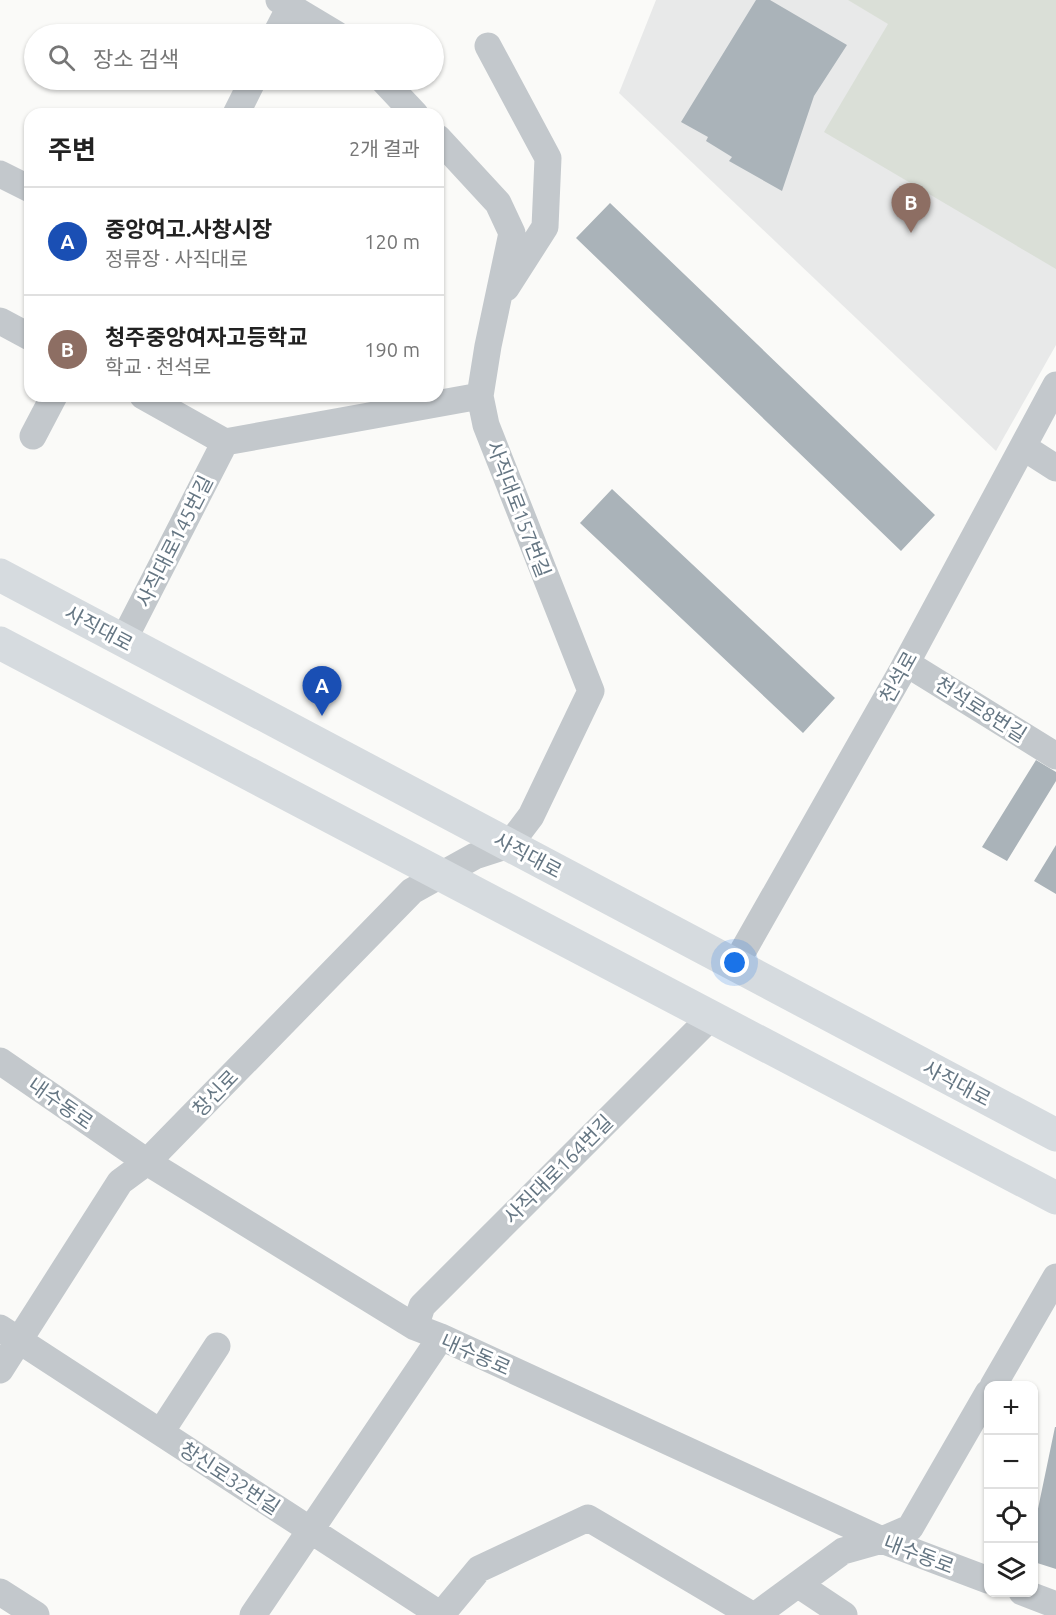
<!DOCTYPE html>
<html lang="ko">
<meta charset="utf-8">
<style>
body{margin:0;font-family:Ubuntu,"Noto Sans KR",sans-serif;background:#f2f2f2;color:#222}
.controls{position:absolute;right:18px;bottom:18px;display:grid;overflow:hidden;border-radius:12px;box-shadow:0 2px 4px #0004}
.controls button{width:54px;height:54px;display:grid;place-items:center;padding:0;border:0;border-bottom:2px solid #e0e0e0;background:#fff;color:#222;font:30px sans-serif}
.you{position:absolute;left:735px;top:963px;width:21px;height:21px;margin:-15px;border:4px solid #fff;border-radius:50%;background:#1a73e8;box-shadow:0 0 0 9px #1a73e833}
.badge{display:grid;place-items:center;width:39px;height:39px;border-radius:50%;background:#d93025;color:#fff;font-size:20px;font-weight:700}
.pin{position:absolute;translate:-50% -50px;filter:drop-shadow(0 2px 3px #0008)}
.pin::after{content:'';position:absolute;top:32px;width:21px;height:18px;background:inherit;clip-path:polygon(0 0,100% 0,50% 100%)}
.list{margin:0;padding:0;list-style:none}
h2{display:flex;justify-content:space-between;align-items:center;height:78px;margin:0;padding:0 24px;font-size:26px}
h2 small{font-size:20px;font-weight:400;color:#767676}
.list li{display:grid;grid-template-columns:39px 1fr auto;gap:18px;align-items:center;box-sizing:border-box;height:108px;padding:0 24px;border-top:2px solid #e0e0e0}
.list b{display:block;font-size:22px;white-space:nowrap}
.list p{margin:0;font-size:20px;white-space:nowrap;color:#767676}
.list em{font-size:20px;font-style:normal;color:#767676}
.icon{flex:none;width:33px;height:33px;fill:none;stroke:currentColor;stroke-width:2;stroke-linecap:round;stroke-linejoin:round}
.map{position:relative;flex:none;width:1056px;height:1615px;overflow:hidden}
.search{position:absolute;background:#fff;box-shadow:0 2px 4px #0004;left:24px;top:24px;width:420px;height:66px;display:flex;align-items:center;gap:15px;box-sizing:border-box;padding:0 21px;border-radius:33px;color:#767676;font-size:22px}
.panel{position:absolute;background:#fff;box-shadow:0 2px 4px #0004;left:24px;top:108px;width:420px;height:294px;border-radius:18px}
.map>svg:first-child{display:block}
.built{fill:#e8e9e9}
.green{fill:#dadfd7}
.building{fill:#aab3b9}
.lines{fill:none;stroke-linecap:round;stroke-linejoin:round}
.minor{stroke:#c3c8cc;stroke-width:27}
.major{stroke:#d6dbdf;stroke-width:33}
.labels{text-anchor:middle;dominant-baseline:central;stroke-width:6;stroke-linejoin:round;paint-order:stroke}
.street-label{font-size:20px;fill:#657683;stroke:#fff}
</style>
<div class="map">
<svg width="1056" height="1615" viewBox="0 0 1056 1615">
<rect width="100%" height="100%" fill="#fafaf8"/>
<path class="built" d="M656,0H1056V345L996,451L619,93Z"/>
<path class="green" d="M848,0H1056V269L824,132L888,24Z"/>
<path class="building" d="M756,0H770L847,45L814,96L782,191L729,161L732,157L706,141L708,137L681,122Z
M610,203L935,515L901,551L576,238Z
M612,489L835,698L803,733L580,523Z
M1036,760L1056,772V781L1007,861L982,847Z
M1056,845V894L1034,881Z
M1055,1427H1056V1569L1034,1562V1528Z"/>
<g class="lines">
<path class="minor" d="M279,0L336,34
M276,34L290,7
M488,46L548,158L545,227L506,288
M383,80L415,114
M236,114L253,80
M0,174L30,189
M0,321L30,337
M143,396L225,442
M33,436L54,396
M1023,447L1056,468
M123,641L225,442L480,396
M906,663L1056,756
M735,965L902,671L1056,385
M0,1061L147,1162L415,1327L441,1337L882,1540L988,1580
M415,1327L422,1306L711,1017
M0,1328L441,1615
M0,1370L120,1182L147,1162L412,891L475,856L509,845L531,816L591,691L486,425L480,396L488,346L512,233L498,203L438,138
M993,1386L1056,1277
M161,1432L217,1346
M799,1585L844,1615
M0,1592L36,1615
M1022,1592L1056,1605
M253,1615L441,1337
M441,1615L479,1569L588,1518L752,1615
M756,1615L843,1551L882,1540L910,1528L988,1393"/>
<path class="major" d="M0,575L1056,1135
M0,643L1056,1198"/>
</g>
<g class="labels">
<g class="street-label">
<text transform="translate(519 509) rotate(69)">사직대로157번길</text>
<text transform="translate(174 541) rotate(-63)">사직대로145번길</text>
<text transform="translate(99 628) rotate(28)">사직대로</text>
<text transform="translate(898 677) rotate(-61)">천석로</text>
<text transform="translate(981 709) rotate(32)">천석로8번길</text>
<text transform="translate(528 855) rotate(28)">사직대로</text>
<text transform="translate(957 1083) rotate(28)">사직대로</text>
<text transform="translate(215 1093) rotate(-46)">창신로</text>
<text transform="translate(61 1103) rotate(35)">내수동로</text>
<text transform="translate(558 1169) rotate(-45)">사직대로164번길</text>
<text transform="translate(476 1354) rotate(24)">내수동로</text>
<text transform="translate(230 1478) rotate(33)">창신로32번길</text>
<text transform="translate(919 1554) rotate(21)">내수동로</text>
</g>
</g>
</svg>
<div class="controls">
<button>+</button>
<button>−</button>
<button><svg class="icon" aria-label="locate" viewBox="0 0 24 24"><circle cx="12" cy="12" r="6"/><path d="M12 2v4M12 18v4M2 12h4M18 12h4"/></svg></button>
<button><svg class="icon" aria-label="layers" viewBox="0 0 24 24"><path d="M12 4l9 5-9 5-9-5zM3 14l9 5 9-5"/></svg></button>
</div>
<div class="you"></div>
<div class="pin badge" style="left:322px;top:716px;background:#1a4fb4">A</div>
<div class="pin badge" style="left:911px;top:233px;background:#8d6e63">B</div>
<div class="search"><svg class="icon" aria-label="search" viewBox="0 0 24 24"><circle cx="10" cy="10" r="6"/><path d="M15 15l6 6"/></svg>장소 검색</div>
<section class="panel">
<h2>주변<small>2개 결과</small></h2>
<ul class="list">
<li><span class="badge" style="background:#1a4fb4">A</span><div><b>중앙여고.사창시장</b><p>정류장 · 사직대로</p></div><em>120 m</em></li>
<li><span class="badge" style="background:#8d6e63">B</span><div><b>청주중앙여자고등학교</b><p>학교 · 천석로</p></div><em>190 m</em></li>
</ul>
</section>
</div>
